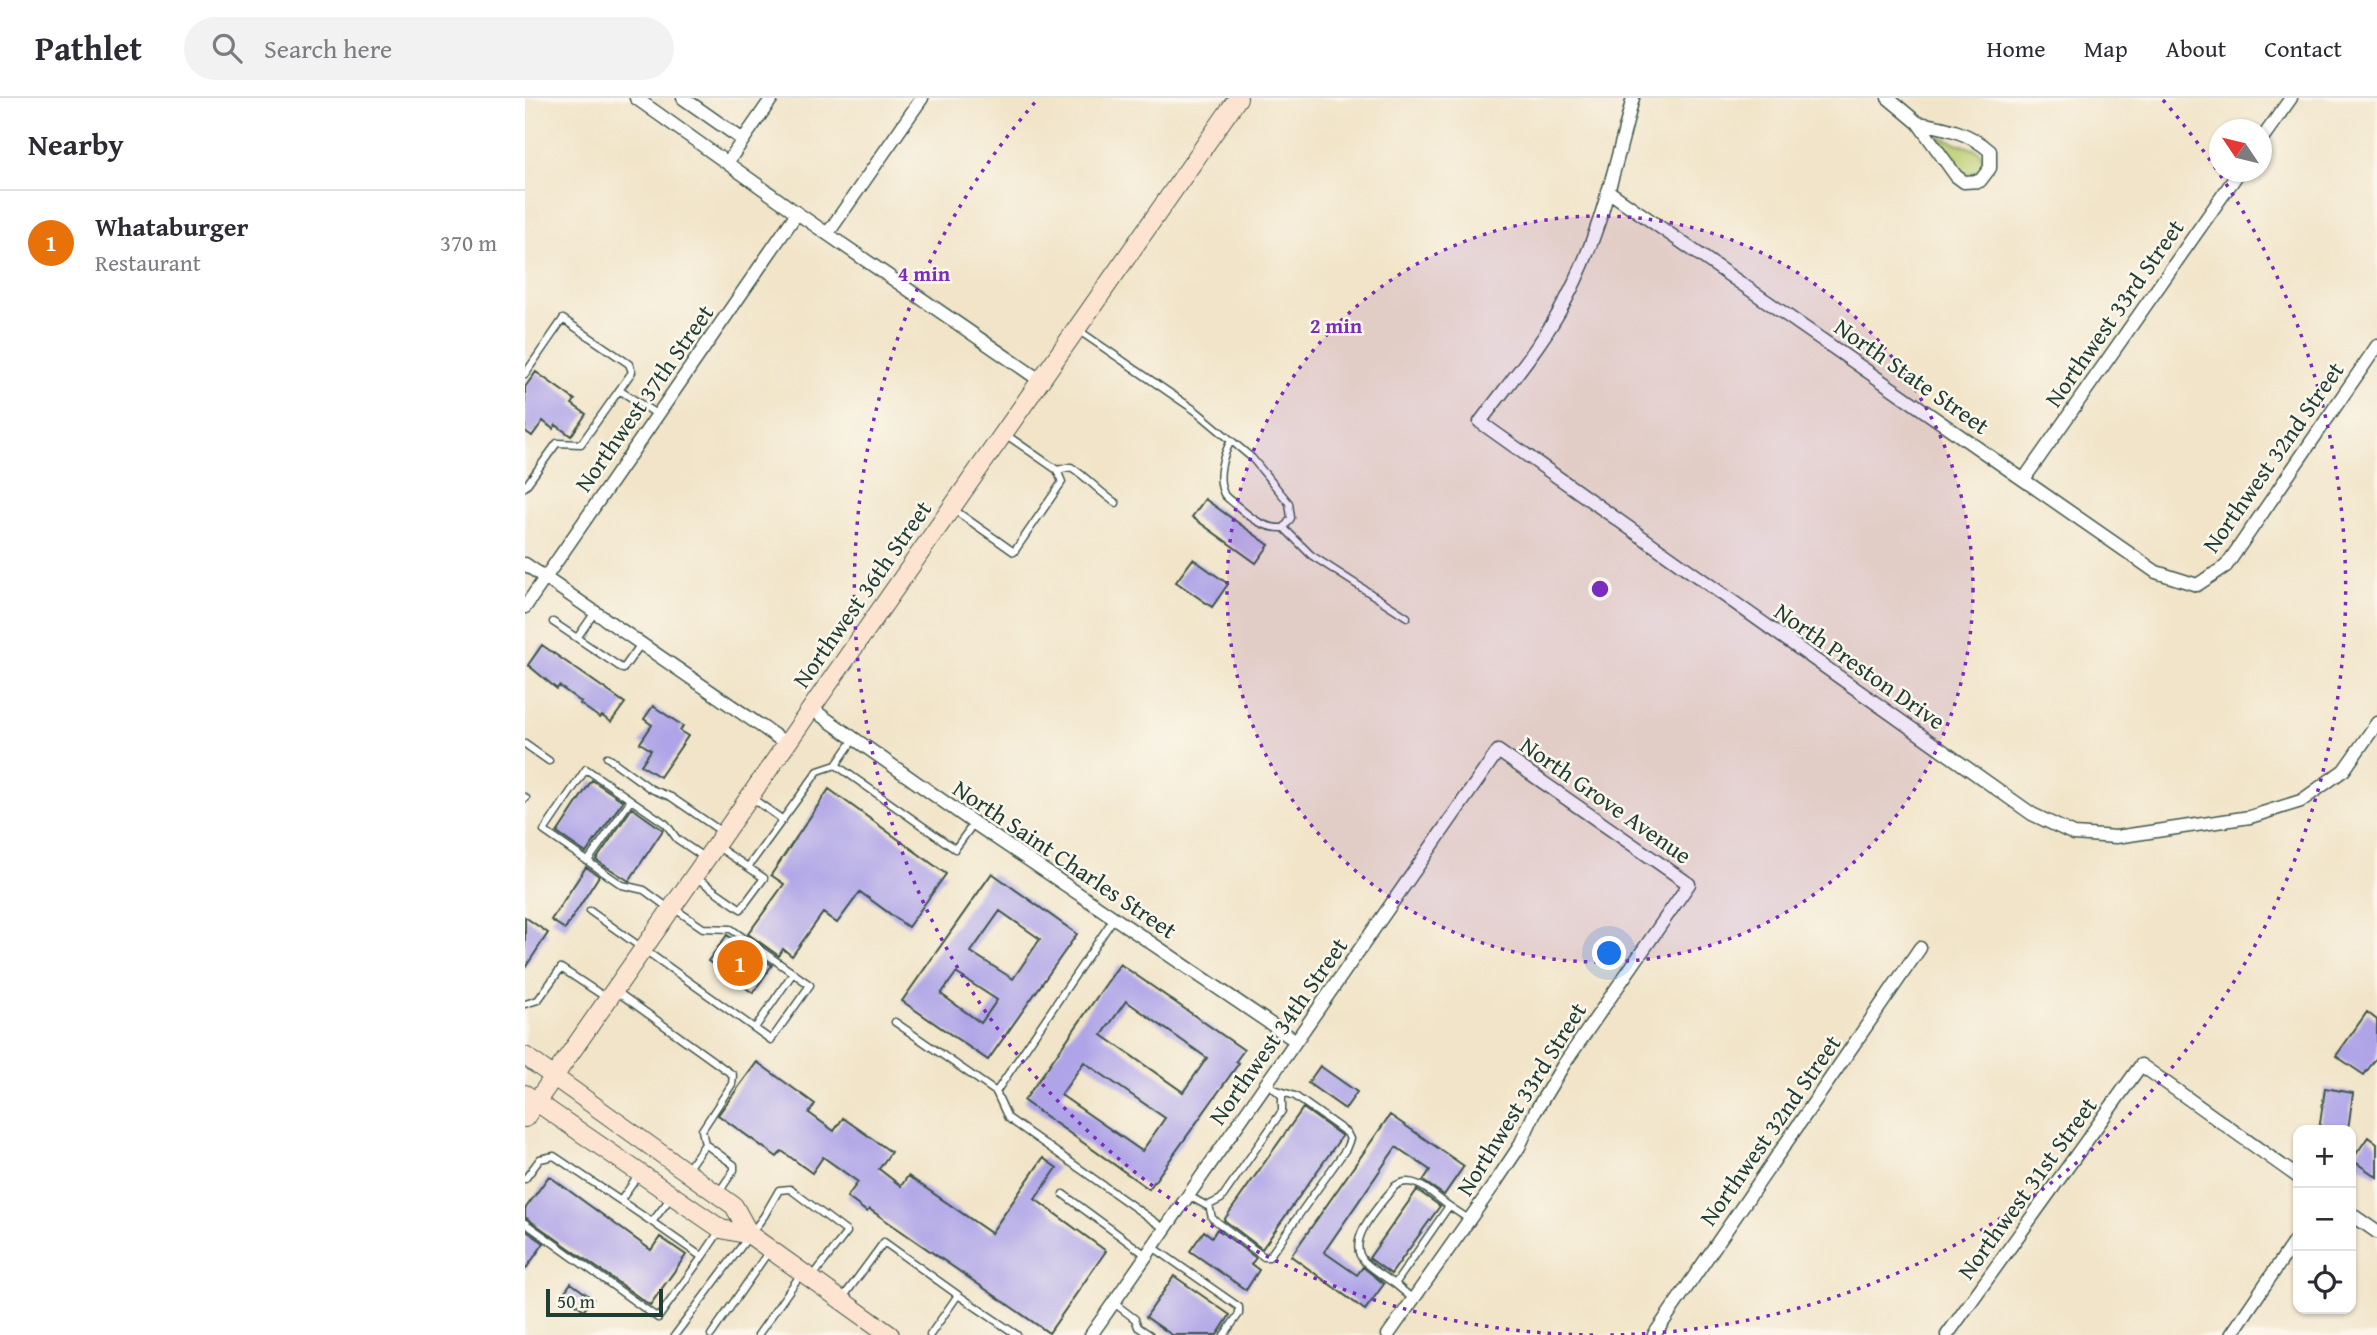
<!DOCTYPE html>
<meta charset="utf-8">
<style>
body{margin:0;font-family:"Gentium Book Plus",serif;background:#f2f2f3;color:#2b2b33}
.controls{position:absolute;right:21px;bottom:21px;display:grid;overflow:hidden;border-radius:14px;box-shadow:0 2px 5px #0004}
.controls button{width:63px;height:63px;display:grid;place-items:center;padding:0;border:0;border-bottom:2px solid #e1e1e2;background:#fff;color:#2b2b33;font:35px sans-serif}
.compass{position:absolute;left:1684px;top:21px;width:63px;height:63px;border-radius:50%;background:#fff;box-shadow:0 2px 5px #0004;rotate:305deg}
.scale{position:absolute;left:21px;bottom:18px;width:117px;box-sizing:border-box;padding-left:7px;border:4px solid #1f3d34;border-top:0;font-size:19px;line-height:24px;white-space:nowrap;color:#1f3d34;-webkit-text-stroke:5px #fbf7ec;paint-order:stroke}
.you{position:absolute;left:1085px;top:856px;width:24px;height:24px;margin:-18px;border:5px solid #fff;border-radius:50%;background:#1a73e8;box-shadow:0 0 0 10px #1a73e833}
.badge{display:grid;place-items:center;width:46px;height:46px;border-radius:50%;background:#ea580c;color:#fff;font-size:23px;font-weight:700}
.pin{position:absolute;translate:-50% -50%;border:4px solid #fff;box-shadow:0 2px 7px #0006}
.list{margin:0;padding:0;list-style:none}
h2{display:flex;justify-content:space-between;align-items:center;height:91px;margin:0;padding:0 28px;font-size:30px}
h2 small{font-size:23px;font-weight:400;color:#7c7c81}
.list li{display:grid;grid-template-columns:46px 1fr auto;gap:21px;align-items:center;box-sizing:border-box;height:105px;padding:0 28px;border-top:2px solid #e1e1e2}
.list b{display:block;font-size:26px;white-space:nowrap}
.list p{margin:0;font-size:23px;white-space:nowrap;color:#7c7c81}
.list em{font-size:23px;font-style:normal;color:#7c7c81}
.icon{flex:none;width:38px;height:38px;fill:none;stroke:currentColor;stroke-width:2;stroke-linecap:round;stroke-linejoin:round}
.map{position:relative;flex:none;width:1852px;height:1237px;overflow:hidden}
header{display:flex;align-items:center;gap:42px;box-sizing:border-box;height:98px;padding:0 35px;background:#fff;border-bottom:2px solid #e1e1e2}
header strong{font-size:33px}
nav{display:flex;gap:38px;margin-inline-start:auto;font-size:24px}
.search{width:490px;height:63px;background:#f2f2f3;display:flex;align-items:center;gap:18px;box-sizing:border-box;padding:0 24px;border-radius:38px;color:#7c7c81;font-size:26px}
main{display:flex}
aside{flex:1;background:#fff}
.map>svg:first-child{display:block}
.green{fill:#bcce71;stroke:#6e8652;stroke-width:2}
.building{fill:#afa4e7;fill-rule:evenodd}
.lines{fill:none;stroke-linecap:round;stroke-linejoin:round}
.service-casing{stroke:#3e564a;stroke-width:9}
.minor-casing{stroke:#3e564a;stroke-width:15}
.secondary-casing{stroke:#3e564a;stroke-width:20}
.service{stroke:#fff;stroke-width:6}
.minor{stroke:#fff;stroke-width:12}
.secondary{stroke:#fde4d1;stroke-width:18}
.ring{fill:none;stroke:#7b2cbf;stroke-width:3.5;stroke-dasharray:3.5 7}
.labels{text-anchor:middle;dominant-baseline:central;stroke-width:5;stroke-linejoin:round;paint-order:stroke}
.street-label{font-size:24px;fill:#1f3d34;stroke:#fbf7ec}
.centre{fill:#7b2cbf;stroke:#fbf7ec;stroke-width:3.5}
.ring-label{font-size:21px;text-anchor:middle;font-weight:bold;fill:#7b2cbf;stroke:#fbf7ec;stroke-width:5;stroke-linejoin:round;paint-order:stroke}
</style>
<header>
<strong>Pathlet</strong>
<div class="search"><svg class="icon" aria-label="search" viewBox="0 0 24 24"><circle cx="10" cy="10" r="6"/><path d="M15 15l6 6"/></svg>Search here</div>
<nav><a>Home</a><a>Map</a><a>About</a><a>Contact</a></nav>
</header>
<main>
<aside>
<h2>Nearby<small></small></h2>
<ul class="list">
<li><span class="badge" style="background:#e8710a">1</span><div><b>Whataburger</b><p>Restaurant</p></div><em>370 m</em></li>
</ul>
</aside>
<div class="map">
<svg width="1852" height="1237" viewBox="0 0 1852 1237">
<rect width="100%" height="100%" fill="#fbf7ec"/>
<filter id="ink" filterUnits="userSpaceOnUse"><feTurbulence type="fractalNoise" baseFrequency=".0143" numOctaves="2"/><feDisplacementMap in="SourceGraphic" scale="14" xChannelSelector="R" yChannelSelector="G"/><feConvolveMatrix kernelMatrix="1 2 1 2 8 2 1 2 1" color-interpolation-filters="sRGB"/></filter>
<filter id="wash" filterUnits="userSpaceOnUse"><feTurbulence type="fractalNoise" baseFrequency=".00686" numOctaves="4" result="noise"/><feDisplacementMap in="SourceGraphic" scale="28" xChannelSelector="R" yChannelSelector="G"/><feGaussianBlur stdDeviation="1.57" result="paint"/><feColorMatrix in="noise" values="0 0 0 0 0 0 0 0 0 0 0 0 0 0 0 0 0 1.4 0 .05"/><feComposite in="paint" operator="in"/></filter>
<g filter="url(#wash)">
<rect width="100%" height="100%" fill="#f1e4c8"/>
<path class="green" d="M1413,38L1454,53L1458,62L1457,69L1444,77L1438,74Z"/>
<g id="blocks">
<path class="building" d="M11,274L50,302L47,306L61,316L46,338L31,327L28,331L18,323L7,338L0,333V289Z
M680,401L744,447L731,465L667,419Z
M668,461L703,486L687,509L651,484Z
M17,547L100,605L86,624L77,618L75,620L55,606L56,604L34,588L32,591L3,567Z
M128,608L158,628L155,633L163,638L135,679L116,667L126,652L115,645L127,627L119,621Z
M67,682L98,703L61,755L32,735Z
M304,691L421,776L383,829L335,794L312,825L298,815L267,858L258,851L254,858L223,836L259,786L246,777Z
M107,710L138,732L104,783L71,762Z
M61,769L74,778L40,831L26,822Z
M467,775L552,836L463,962L377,903ZM475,813L515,841L488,881L446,854ZM431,875L472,902L456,925L416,896Z
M0,819L23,835L0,870Z
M202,837L247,867L228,895L183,863Z
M595,866L719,952L711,963L714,965L624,1091L499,1003ZM601,903L682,960L658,994L577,937ZM559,964L640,1020L617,1053L536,997Z
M1842,914L1852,922V959L1839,977L1811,958Z
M232,964L290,1006L284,1015L309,1033L318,1020L366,1054L354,1071L376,1088L383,1078L466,1135L518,1060L532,1070L510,1101L581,1153L524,1235L344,1111L342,1114L322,1099L333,1084L298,1059L287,1075L257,1053L252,1059L193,1017Z
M795,968L832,994L820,1011L783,985Z
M1800,990L1828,995L1823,1032H1794Z
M778,1010L817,1038L737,1151L699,1122Z
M865,1017L939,1068L919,1097L898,1083L905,1072L871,1049L799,1154L832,1177L838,1169L859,1186L840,1212L766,1158Z
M1843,1039L1852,1046V1079L1827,1062Z
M24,1078L126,1152L135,1139L161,1157L125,1207L0,1119V1111Z
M892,1092L915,1108L866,1176L844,1160Z
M692,1131L731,1160L726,1166L734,1172L721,1192L665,1153L679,1133L687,1139Z
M0,1132L19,1145L0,1172Z
M649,1178L705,1217L692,1237H647L621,1219Z
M46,1185L68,1201L59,1212L38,1196Z"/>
</g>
</g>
<g filter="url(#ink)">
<use href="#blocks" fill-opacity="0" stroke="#3e564a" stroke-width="2"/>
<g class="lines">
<defs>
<path id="service" d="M553,232L671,313L727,360L764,405L766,420L759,430C739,431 726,420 711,407C708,404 701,400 699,396C691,379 698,357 706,343
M0,276L38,221L104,266L107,274L56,346L32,345L0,389
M94,292L133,317
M532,372L546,369C563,380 574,394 591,405
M428,411L489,454L537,384L532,372L480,336
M759,430L786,457L882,519
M28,524L98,571L116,546
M52,540L70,514
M0,646L24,663
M82,659L126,691L146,699L197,734
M311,667L329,641
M0,699L1,700
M227,700L258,722
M63,763L106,702
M223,769L293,673L311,667L430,751L449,725
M170,779L216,811L239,780L193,749
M145,811L119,792L97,787L19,733L61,671L141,726L152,741L180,760
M150,811L178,830L206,831L268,875L230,930
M65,813L246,942L285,887L268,875
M91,893L208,977L207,986L177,1032L180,1046
M0,906L13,902L36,870L80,899
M370,924L471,994L483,1020L640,1131
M471,994L589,820
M161,1073L180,1046L209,1067V1072L194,1094
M0,1081L15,1061L29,1058L127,1124L147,1098
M538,1096L621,1157
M664,1098L682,1108L696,1101L757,1013V998L743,985
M96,1102L113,1078
M684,1107L687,1120L739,1159H744L821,1051L825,1041L822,1035L770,998L752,992
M0,1125L133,1220L177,1159L127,1124
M628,1149L714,1209V1216L699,1237
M177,1159L196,1131
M870,1186C860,1179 848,1172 839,1163C819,1142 857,1105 870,1088C889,1075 908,1097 924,1108
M433,1197L492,1237
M317,1201L359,1144L433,1197L405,1237
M888,1201L870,1186L924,1108L945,1122
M589,1205L610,1221L613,1229L625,1237
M150,1237L239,1118L254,1092L265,1091L322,1134L288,1178
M186,1237L244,1153
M233,1237L276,1176"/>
<path id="minor" d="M111,0L272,115L516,283
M158,0L218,42L247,0
M1108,0C1089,73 1072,150 1033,216C1011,254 981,289 955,324L1507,716L1549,736L1591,739L1725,719L1776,703L1819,672L1852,625
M1363,0L1393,25L1431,78L1439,84L1455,83L1465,70V53C1445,35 1420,29 1393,25
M1736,42L1766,0
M202,65L218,42
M1083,93L1631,474L1672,487L1701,468L1852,248
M303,135L397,0
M1499,381L1714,74
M0,466L262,646
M0,509L272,115
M287,611L449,725L771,943
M1826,1116L1852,1134
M566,1237L973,653L1164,786L1039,966L1010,1014L994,1049L968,1088L863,1237
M1129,1237L1395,850
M1422,1237L1616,967L1773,1079
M1706,1237L1773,1138"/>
<path id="secondary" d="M0,958L209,1108L225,1137
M0,996L196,1131L225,1137L365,1237
M0,1020L713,0"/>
</defs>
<use href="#service" class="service-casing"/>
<use href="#minor" class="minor-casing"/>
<use href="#secondary" class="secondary-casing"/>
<use href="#service" class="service"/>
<use href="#minor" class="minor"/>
<use href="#secondary" class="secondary"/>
</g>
</g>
<circle cx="1075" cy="491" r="373" fill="#7b2cbf" fill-opacity=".12"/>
<g class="ring">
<circle cx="1075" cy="491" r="373"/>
<path d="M1068 1237A746 746 0 0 1 512 2M1638 2A746 746 0 0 1 1082 1237"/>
</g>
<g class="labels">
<g class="street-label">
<text transform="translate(1589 215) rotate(-55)">Northwest 33rd Street</text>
<text transform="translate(1387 278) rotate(35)">North State Street</text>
<text transform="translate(119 300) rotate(-55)">Northwest 37th Street</text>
<text transform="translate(1748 359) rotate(-55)">Northwest 32nd Street</text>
<text transform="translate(337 496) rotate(-55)">Northwest 36th Street</text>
<text transform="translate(1335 568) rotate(35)">North Preston Drive</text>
<text transform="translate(1081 702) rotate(35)">North Grove Avenue</text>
<text transform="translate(540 761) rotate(34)">North Saint Charles Street</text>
<text transform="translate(753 933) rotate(-55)">Northwest 34th Street</text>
<text transform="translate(996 1001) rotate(-58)">Northwest 33rd Street</text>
<text transform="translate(1245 1032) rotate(-55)">Northwest 32nd Street</text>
<text transform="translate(1502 1090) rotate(-54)">Northwest 31st Street</text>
</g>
</g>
<circle cx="1075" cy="491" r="10" class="centre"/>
<g class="ring-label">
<text x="399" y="183">4 min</text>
<text x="811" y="235">2 min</text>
</g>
</svg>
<div class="controls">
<button>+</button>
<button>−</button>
<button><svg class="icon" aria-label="locate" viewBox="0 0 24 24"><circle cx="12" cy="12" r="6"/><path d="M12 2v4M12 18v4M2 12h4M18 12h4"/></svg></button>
</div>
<svg class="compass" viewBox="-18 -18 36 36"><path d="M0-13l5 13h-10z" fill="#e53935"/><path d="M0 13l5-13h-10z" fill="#7c7c81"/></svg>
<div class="scale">50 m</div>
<div class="you"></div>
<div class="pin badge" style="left:215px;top:865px;background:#e8710a">1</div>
</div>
</main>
